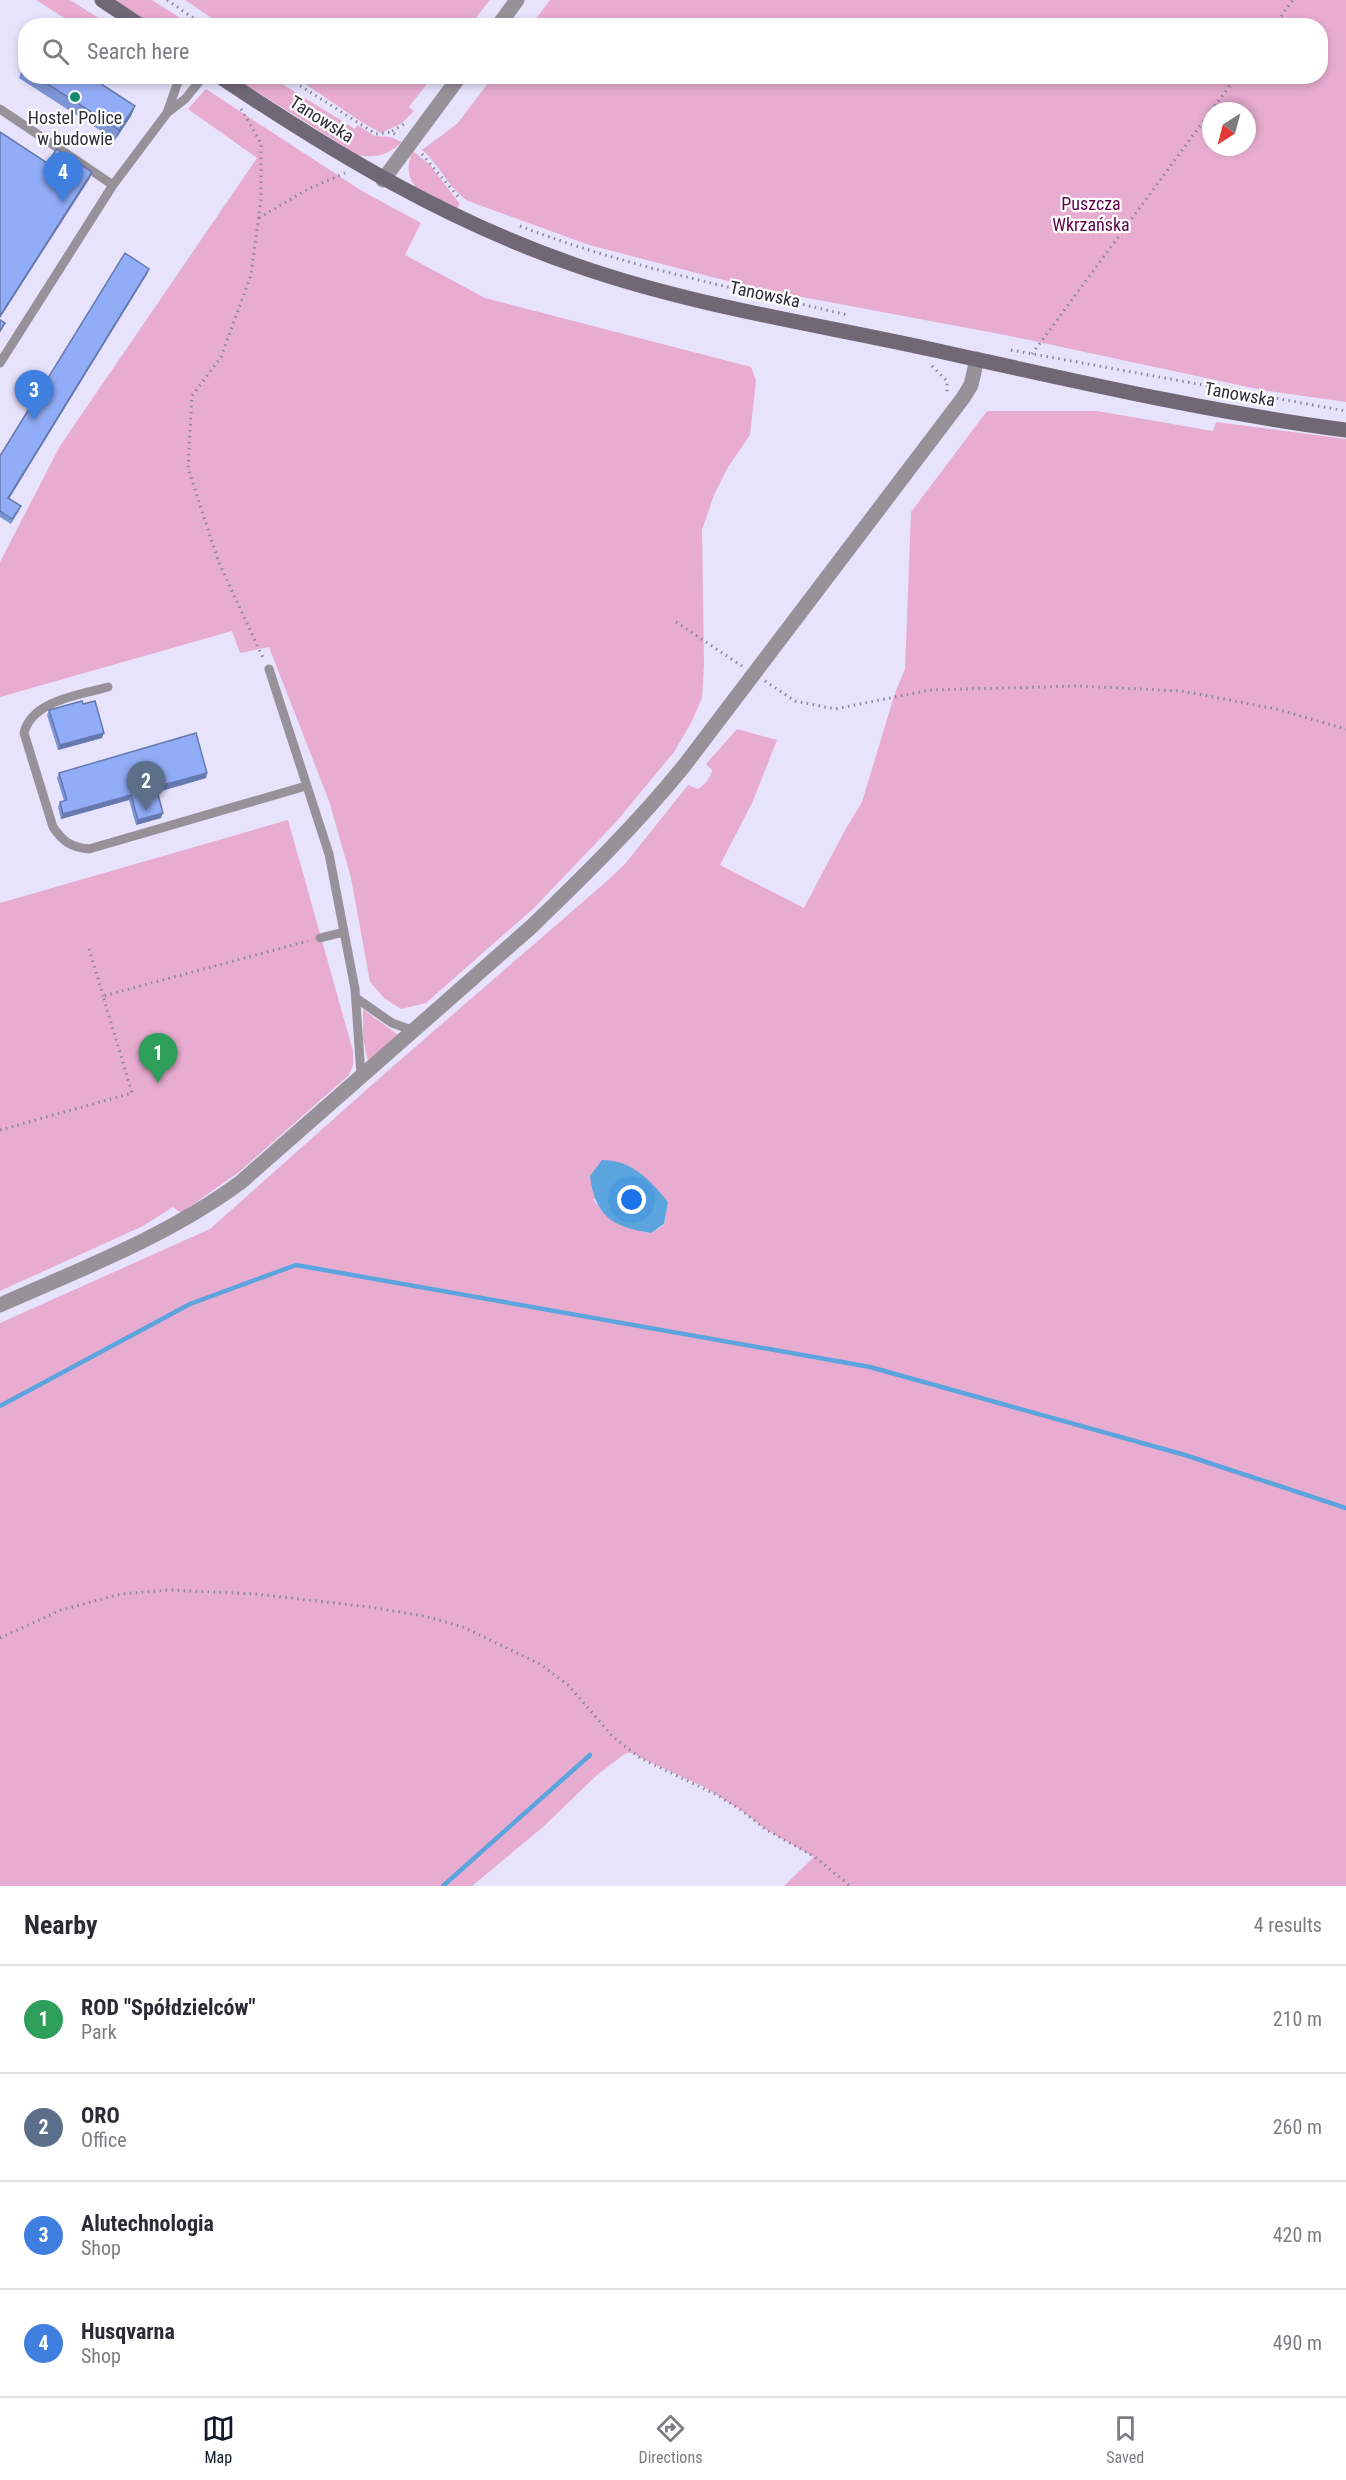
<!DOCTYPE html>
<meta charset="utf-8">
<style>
body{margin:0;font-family:"Roboto Condensed",sans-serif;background:#f7f7f7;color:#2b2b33}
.compass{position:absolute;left:1202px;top:102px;width:54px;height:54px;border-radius:50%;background:#fff;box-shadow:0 3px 9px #0003;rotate:216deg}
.you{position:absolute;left:632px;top:1200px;width:21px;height:21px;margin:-15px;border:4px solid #fff;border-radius:50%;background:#1a73e8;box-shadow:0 0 0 9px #1a73e833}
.badge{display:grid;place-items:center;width:39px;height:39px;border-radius:50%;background:#111827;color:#fff;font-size:20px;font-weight:700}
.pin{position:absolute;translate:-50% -50px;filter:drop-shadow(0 2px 3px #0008)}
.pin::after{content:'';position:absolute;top:32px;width:21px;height:18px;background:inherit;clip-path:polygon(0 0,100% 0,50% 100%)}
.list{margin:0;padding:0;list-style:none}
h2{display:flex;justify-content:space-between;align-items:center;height:78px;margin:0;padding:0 24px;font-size:26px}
h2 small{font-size:20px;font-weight:400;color:#7c7c81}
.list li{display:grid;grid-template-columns:39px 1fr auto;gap:18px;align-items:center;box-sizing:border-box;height:108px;padding:0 24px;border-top:2px solid #e1e1e2}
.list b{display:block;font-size:22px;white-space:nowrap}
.list p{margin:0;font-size:20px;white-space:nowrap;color:#7c7c81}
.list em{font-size:20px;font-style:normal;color:#7c7c81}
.icon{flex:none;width:33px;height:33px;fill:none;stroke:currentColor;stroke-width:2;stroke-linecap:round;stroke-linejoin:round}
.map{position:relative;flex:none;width:1346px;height:1886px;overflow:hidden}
.search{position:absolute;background:#fff;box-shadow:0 3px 9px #0003;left:18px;right:18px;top:18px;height:66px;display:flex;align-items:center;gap:15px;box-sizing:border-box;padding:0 21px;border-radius:24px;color:#7c7c81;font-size:22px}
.sheet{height:510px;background:#fff}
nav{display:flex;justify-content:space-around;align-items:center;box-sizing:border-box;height:84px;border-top:2px solid #e1e1e2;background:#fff;font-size:16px;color:#7c7c81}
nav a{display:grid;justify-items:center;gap:3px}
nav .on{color:#111827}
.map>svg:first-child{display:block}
.green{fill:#e8acd1;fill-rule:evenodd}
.water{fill:#5ba4de}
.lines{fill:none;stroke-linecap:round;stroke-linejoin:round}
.stream{stroke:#5ba4de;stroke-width:4.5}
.path{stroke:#8a8799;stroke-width:3;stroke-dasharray:1.5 4.5;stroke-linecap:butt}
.service{stroke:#97919a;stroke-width:9}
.minor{stroke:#97919a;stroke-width:15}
.secondary{stroke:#716875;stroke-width:15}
.wall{fill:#7e95d5}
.shaded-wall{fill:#6679ae}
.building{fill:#92adf8;stroke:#6679ae;stroke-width:1.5}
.poi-dot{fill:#128b6e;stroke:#fff;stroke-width:2}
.labels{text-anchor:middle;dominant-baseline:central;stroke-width:4.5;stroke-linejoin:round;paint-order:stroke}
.poi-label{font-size:18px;fill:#2f2d37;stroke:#fff}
.street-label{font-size:18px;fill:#2f2d37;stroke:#fff}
.park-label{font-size:18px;fill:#5f0048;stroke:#fff}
</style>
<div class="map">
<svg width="1346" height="1886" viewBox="0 0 1346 1886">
<rect width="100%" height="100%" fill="#e7e3fd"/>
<path class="green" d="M36,0H70L110,25H75Z
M114,0H152L191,25H153Z
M185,0H490L470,25H222Z
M550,0H1346V402L1262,390L1005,335L754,288L589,245L468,201C449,189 440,165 422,150L457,124L493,77L1320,76V26L531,25ZM1211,111H1247V147H1211Z
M233,77H271L355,129L357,125L375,136L391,137L402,142C390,154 375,159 358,155Z
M295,77H432L409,107L414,111L402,123L381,133L360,121Z
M206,89L362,191L421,223L405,255L485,298L751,367L756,380L750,435L728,467L714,495L702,530L704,665L702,698L691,723L674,752L616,822L534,908L426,1003L401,1009L384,998L370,982L351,878L329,801L269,647L240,653L232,631L0,697V562L60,446L257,158L188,109Z
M413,151L430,165L460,204L457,209L417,189C407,177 406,165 413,151Z
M987,411H1097L1213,431L1216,422L1346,439V1886H784L814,1857L765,1829L741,1810L704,1787L641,1758L633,1753H626L597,1775L543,1827L472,1886H0V1323L210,1229L391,1068L607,881L625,864L688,785L698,789C704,786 712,776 712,770L706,764L737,729L777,740L752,803L720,865L804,908L844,832L862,802L895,693L905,669L911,512ZM593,1199L668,1201L664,1225L651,1233C623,1229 609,1222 593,1199Z
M288,820L353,1051V1065L349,1075L239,1172L181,1213L173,1207L143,1226L0,1291V903Z
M363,1009L398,1035L368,1061L363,1039Z"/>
<path class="water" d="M602,1160C632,1160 650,1180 668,1202L664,1224L651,1233C612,1227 595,1216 590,1176Z"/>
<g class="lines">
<path class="stream" d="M0,1406L190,1304L296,1265L870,1367L1185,1455L1346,1508
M443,1886L590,1755"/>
<path class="path" d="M167,0L205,26
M1274,26L1293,0
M285,76L376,134L391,132L397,135
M241,109L261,143V199L251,275L221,357L192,396L188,468L219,563L264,660
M1211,111L1237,76
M392,131L404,124
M422,154L460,199
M259,218L308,189L345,173
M520,226C625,267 737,288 847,315
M1011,350L1346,411
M1032,354L1211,111
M932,366L947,381V393
M676,622L742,666
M765,681L795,701L835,709L930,690L1079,686L1182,691L1276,709L1346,729
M89,949L103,996
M0,1130L132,1093L103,996L308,941
M0,1638L61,1610L121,1594L170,1590L256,1594L369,1607L424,1616L463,1627L540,1664L568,1685L613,1737L640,1758L717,1795L741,1810L765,1829L815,1857L850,1886"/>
<path class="service" d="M180,76L167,113L185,99L204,76
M0,109L113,185
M0,363L113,185L167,113
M269,669L329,854L355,989L361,1075
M108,687C81,695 32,700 24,733L53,827C63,842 71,847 89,849L306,786
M320,938L344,932
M356,998L392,1023L412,1030"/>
<path class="minor" d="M498,26L517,0
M383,180L460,76
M0,1305C83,1268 168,1236 241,1182L530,928C583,877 637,824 684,766L963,398L971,385L977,359"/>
<path class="secondary" d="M102,0L141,26
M219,76C334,153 447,221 578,266C693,306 816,324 934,350C1071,380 1207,412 1346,430"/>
</g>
<path class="wall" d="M26,63V76H89L135,106L131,116L115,140L19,78L22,68Z
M149,269L147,274L9,499L19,511L11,524L0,517V456Z
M83,704L102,738L58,750L47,715L49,710Z
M59,773H207L206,778L158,792L161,818L136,825L129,800L61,819L58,807L60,802L64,801L57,778Z"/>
<path class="shaded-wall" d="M135,106L131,116L115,140L119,130Z
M92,172L90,178L0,318V316Z
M149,269L147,274L6,503L8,498Z
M104,733L102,738L58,750L60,745Z
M207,773L206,778L154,793L156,787Z
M131,795L129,800L61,819L63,814Z
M163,813L161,818L136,825L138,820Z"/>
<path class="building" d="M26,63V70L22,68Z
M35,76H89L135,106L119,130Z
M0,132L47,163L57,149L92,172L0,316Z
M125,253L149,269L8,498L21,506L12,519L0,511V456Z
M0,320L5,323L0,331Z
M82,701L83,704L95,701L104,733L60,745L49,710Z
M196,733L207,773L156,787L163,813L138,820L131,795L63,814L60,802L67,800L59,773Z"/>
<circle class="poi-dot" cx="75" cy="97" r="6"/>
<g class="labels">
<g class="poi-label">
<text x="75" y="117">Hostel Police<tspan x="75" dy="21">w budowie</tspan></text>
</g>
<g class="street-label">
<text transform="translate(322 119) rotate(32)">Tanowska</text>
<text transform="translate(765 294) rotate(12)">Tanowska</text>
<text transform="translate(1240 394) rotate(10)">Tanowska</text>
</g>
<g class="park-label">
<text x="1091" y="203">Puszcza<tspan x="1091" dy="21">Wkrzańska</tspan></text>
</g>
</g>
</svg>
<svg class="compass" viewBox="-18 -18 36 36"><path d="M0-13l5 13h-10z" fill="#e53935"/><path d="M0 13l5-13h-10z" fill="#7c7c81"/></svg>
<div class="you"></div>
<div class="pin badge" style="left:158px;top:1083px;background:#2e9e5b">1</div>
<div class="pin badge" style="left:146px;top:811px;background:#5c6f8a">2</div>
<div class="pin badge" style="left:34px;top:420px;background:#3f7fe0">3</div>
<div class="pin badge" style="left:63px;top:202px;background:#3f7fe0">4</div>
<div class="search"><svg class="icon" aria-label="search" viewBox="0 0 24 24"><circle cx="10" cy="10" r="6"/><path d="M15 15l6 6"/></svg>Search here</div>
</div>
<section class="sheet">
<h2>Nearby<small>4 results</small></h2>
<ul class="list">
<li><span class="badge" style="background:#2e9e5b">1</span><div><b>ROD &quot;Spółdzielców&quot;</b><p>Park</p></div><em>210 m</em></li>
<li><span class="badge" style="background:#5c6f8a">2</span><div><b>ORO</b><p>Office</p></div><em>260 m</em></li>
<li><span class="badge" style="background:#3f7fe0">3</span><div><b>Alutechnologia</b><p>Shop</p></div><em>420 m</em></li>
<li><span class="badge" style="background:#3f7fe0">4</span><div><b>Husqvarna</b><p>Shop</p></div><em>490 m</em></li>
</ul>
</section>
<nav>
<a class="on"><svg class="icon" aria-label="map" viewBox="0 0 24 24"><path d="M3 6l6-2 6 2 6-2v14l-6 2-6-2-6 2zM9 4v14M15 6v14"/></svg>Map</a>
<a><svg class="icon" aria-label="directions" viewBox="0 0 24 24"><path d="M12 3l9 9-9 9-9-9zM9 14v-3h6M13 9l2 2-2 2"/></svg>Directions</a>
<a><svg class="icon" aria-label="saved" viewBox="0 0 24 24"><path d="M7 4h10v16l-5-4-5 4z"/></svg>Saved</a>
</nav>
